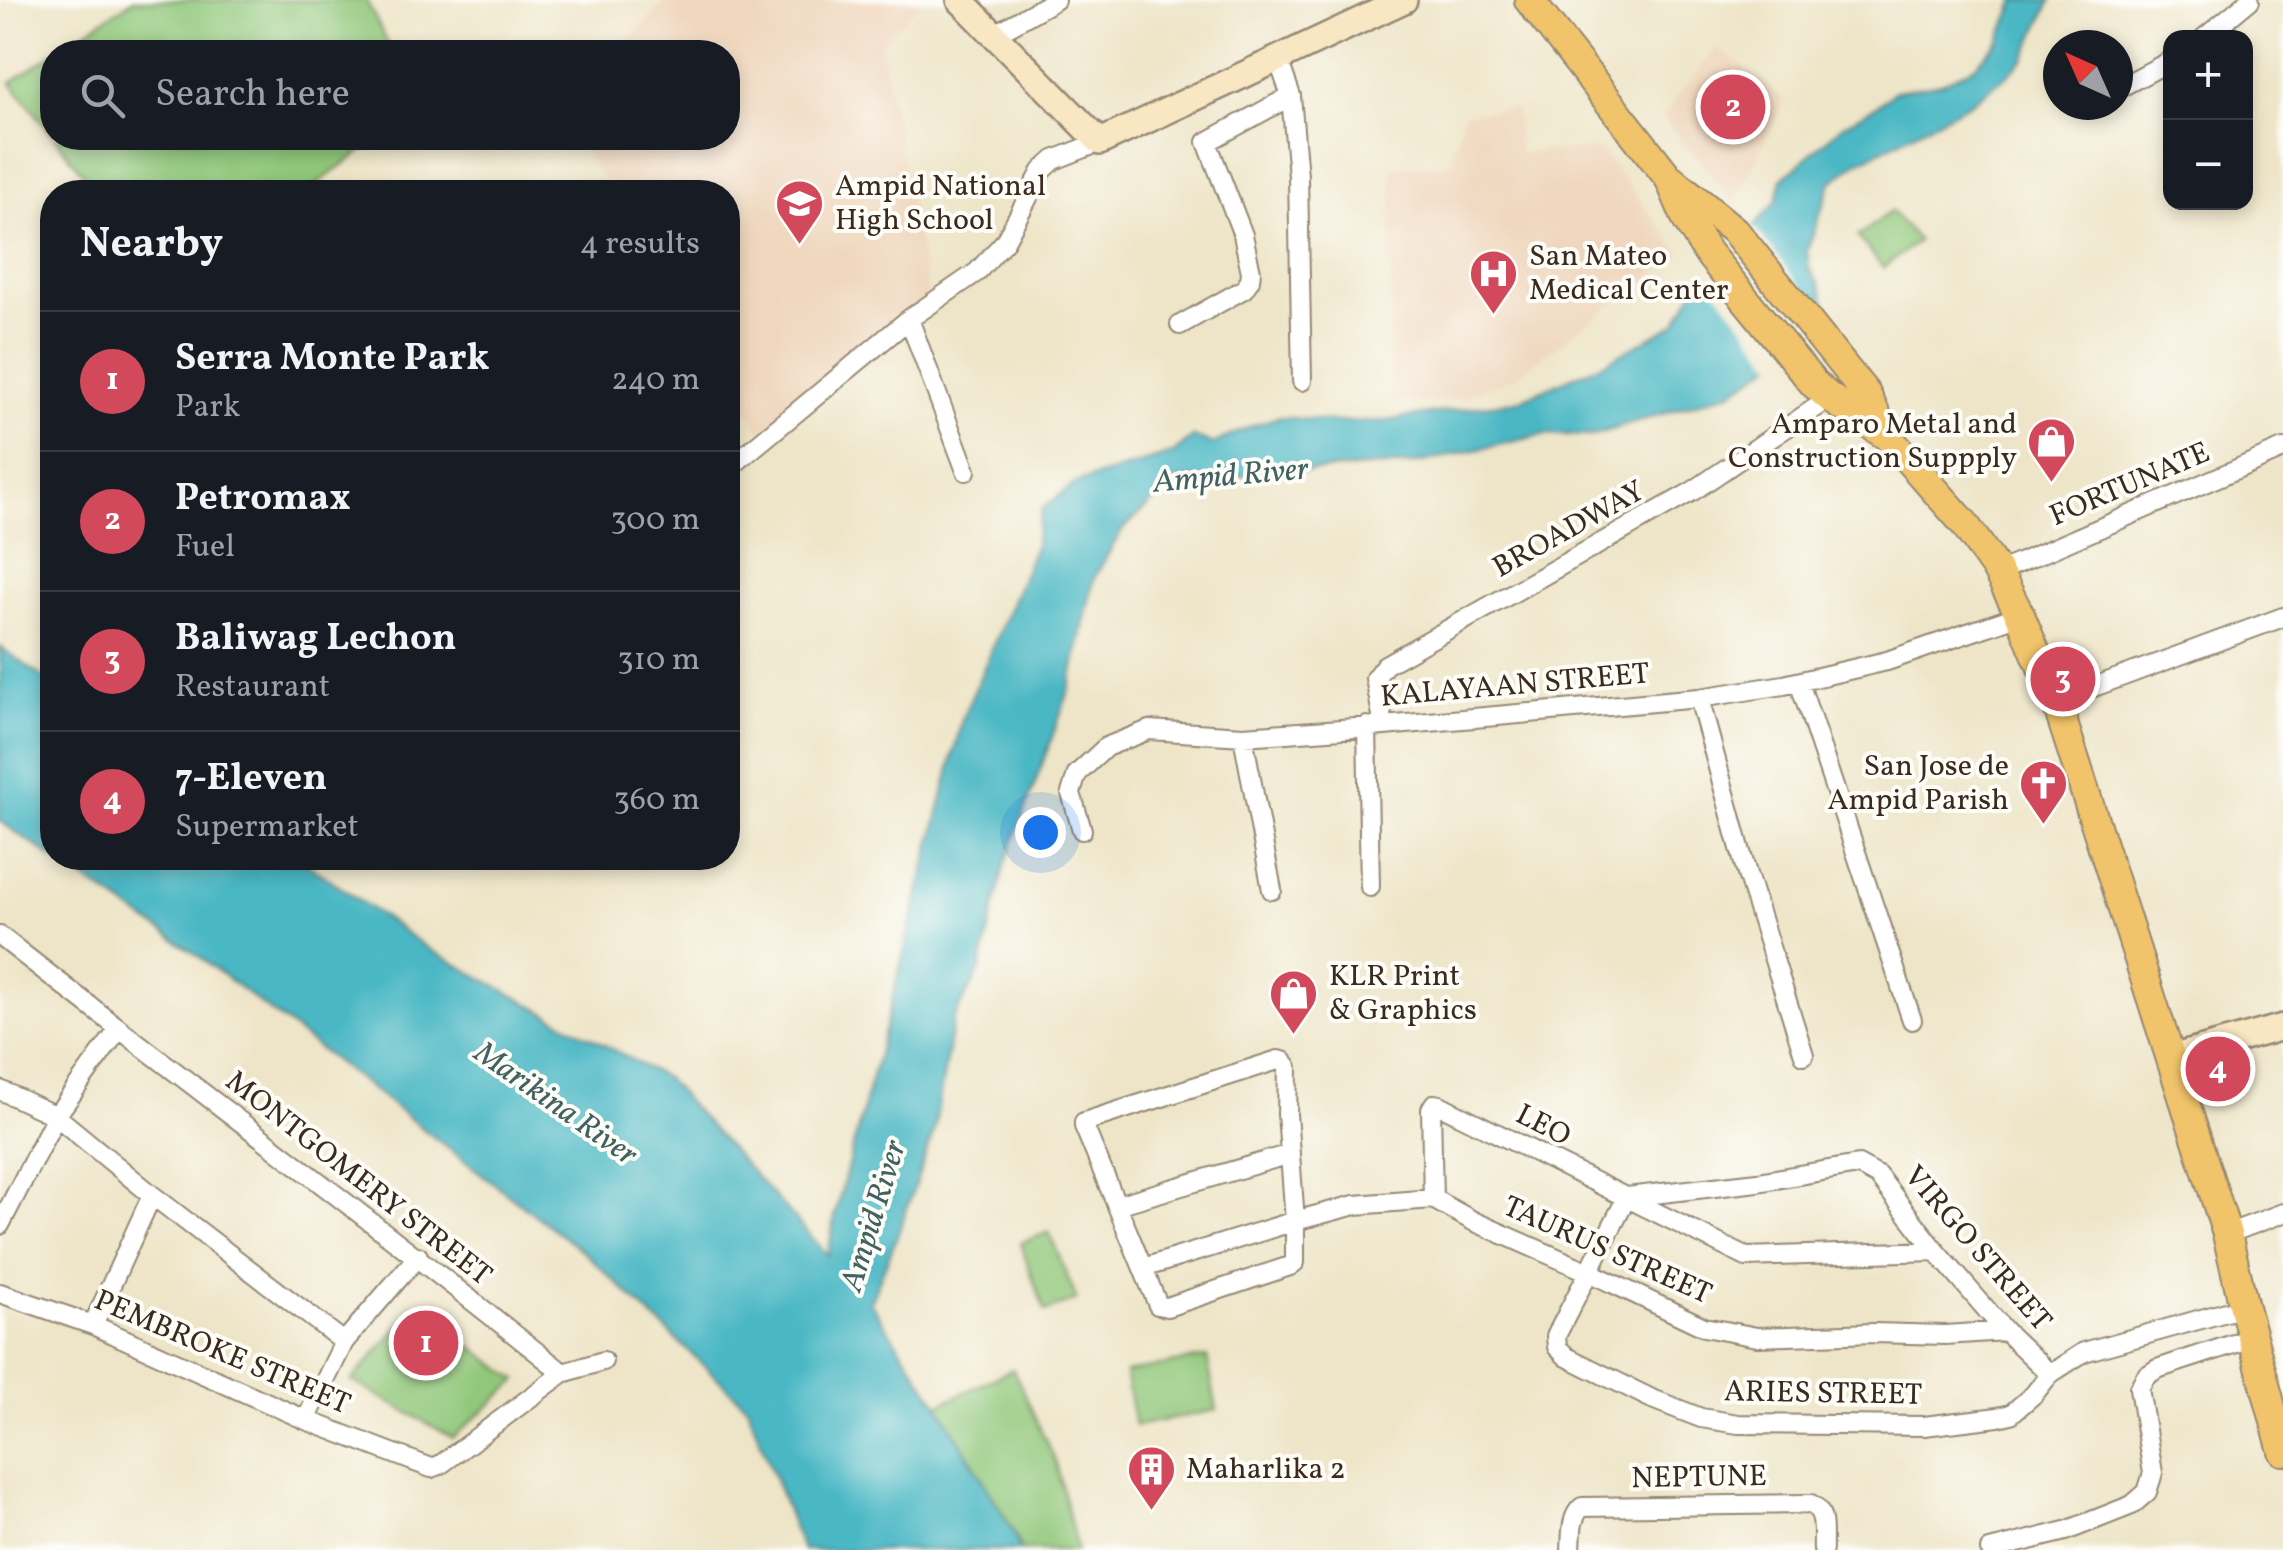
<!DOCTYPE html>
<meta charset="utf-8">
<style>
body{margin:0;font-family:Vollkorn,serif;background:#242831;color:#f1f3f6}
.controls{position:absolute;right:30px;top:30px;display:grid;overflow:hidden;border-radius:20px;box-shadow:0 5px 15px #0003}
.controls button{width:90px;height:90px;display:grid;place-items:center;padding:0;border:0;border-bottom:2px solid #363941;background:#171b24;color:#f1f3f6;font:50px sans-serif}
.compass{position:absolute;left:2043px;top:30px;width:90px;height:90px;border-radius:50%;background:#171b24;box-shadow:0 5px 15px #0003;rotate:315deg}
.you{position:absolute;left:1040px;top:832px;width:35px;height:35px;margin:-25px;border:8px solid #fff;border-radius:50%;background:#1a73e8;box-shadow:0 0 0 15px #1a73e833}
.badge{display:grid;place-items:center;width:65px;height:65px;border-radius:50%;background:#d1495b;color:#fff;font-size:32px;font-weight:700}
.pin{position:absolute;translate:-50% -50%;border:5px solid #fff;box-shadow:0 2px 10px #0006}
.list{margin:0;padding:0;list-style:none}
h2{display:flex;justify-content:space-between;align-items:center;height:130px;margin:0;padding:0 40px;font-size:42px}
h2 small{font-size:32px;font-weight:400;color:#9ea1a6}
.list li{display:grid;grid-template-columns:65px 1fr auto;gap:30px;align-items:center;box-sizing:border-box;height:140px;padding:0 40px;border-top:2px solid #363941}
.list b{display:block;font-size:38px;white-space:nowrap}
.list p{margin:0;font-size:32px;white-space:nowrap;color:#9ea1a6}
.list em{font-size:32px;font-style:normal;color:#9ea1a6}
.icon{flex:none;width:55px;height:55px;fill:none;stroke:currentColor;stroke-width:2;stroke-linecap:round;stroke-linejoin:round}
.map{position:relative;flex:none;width:2283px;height:1550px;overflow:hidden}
.search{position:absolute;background:#171b24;box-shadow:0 5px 15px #0003;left:40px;top:40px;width:700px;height:110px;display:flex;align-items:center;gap:25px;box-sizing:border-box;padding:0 35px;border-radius:40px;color:#9ea1a6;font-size:38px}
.panel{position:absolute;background:#171b24;box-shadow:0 5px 15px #0003;left:40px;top:180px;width:700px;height:690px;border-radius:40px}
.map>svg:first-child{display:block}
.built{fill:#efd6bc}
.green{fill:#90c77a;stroke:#66784c;stroke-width:2.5}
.water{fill:#4ab7c4;stroke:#427071;stroke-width:2.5}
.pier{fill:#eee5c8}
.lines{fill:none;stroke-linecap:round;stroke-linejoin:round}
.street-casing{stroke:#948873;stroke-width:22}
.secondary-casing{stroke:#948873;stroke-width:30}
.primary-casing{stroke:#948873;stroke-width:32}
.street{stroke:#fff;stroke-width:18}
.secondary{stroke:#f9e7c3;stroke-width:25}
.primary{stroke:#f1c36a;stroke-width:28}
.labels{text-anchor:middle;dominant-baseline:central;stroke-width:8;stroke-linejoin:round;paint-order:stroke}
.poi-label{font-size:30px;fill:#3b2a1e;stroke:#fdfcf7;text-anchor:start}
.street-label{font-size:30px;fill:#3b2a1e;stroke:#fdfcf7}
.water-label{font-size:32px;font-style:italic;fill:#416260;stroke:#fdfcf7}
</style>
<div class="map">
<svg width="2283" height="1550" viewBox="0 0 2283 1550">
<rect width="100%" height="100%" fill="#fdfcf7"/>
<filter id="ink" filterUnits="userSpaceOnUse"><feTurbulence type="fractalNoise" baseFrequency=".01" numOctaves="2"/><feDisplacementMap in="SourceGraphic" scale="20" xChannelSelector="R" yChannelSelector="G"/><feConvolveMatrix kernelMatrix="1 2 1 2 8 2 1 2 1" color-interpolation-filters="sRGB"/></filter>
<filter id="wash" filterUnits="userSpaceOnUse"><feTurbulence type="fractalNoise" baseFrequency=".0048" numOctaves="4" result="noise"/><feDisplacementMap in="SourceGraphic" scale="40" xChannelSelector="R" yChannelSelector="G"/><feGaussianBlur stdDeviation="2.25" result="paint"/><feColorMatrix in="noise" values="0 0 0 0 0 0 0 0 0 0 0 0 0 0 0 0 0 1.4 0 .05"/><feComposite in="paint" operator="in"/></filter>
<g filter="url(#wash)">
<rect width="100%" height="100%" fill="#eee5c8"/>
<path class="built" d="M668,0H923L880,45L930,302L761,433L728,380V192H611L576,138H728V52H615Z
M1717,47L1785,100L1735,203L1662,117Z
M1515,109L1520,153L1600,149L1681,253L1514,378L1462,399L1390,403L1392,167L1450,164L1464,113Z"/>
<path class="green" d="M133,0H366L392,52H55Z
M52,54V135L11,82Z
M55,138H380L306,192H98Z
M1891,211L1918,241L1883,268L1858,237Z
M1049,1232L1077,1300L1045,1312L1020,1243Z
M416,1307L518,1380L453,1438L352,1381Z
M1207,1357L1217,1410L1135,1426L1125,1373Z
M1013,1369L1056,1463L1077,1550H1020L1016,1536L938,1405Z"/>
<path class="water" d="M2016,0H2051L2025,58L2006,76L1970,103L1853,165L1831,183L1807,251L1809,269L1820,286L1832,323L1729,393L1591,436L1546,434L1413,464L1176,480L1122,530L1094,578L1069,691L1004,867L980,970L953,1020L934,1131L896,1239L870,1302L938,1404L1016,1536L1020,1550H802L747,1406L586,1254L193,952L54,858H299L427,948L665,1078L828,1255L835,1214L888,1016L962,720L1034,549L1042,509L1076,483L1172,454L1193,437L1213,444L1247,428L1278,417L1337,422L1385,421L1520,400L1602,364L1676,323L1691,295L1776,202L1782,179L1843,125L1875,107L1896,91L1942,83L1975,66L2000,40Z
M0,647L52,684V857L0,821Z"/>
<path class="pier" d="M1751,223L1833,328L1776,367L1704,275Z"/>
</g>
<g filter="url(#ink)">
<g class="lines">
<defs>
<path id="street" d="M995,34L1055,0
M2204,38L2250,0
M1278,59L1291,96
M2119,88L2170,61
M909,319L966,471
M1180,325L1244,289L1250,280L1251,272L1243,235L1207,142L1291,96L1298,176L1302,381
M728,469L909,319L977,272L1005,241L1042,171L1054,160L1100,142
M1998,572L2283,449
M1799,682L1912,1020
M1699,698L1747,874L1804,1055
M2056,701L2283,617
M1367,726L1370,887
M1384,726L1375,678L1385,665L1693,491L1830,398
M1243,736L1272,890
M1082,830L1071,793L1077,774L1106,747L1149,730L1243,736L1384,726L1699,698L1784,685L1887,661L2020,615
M0,936C187,1083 378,1224 563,1373
M1278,1060L1283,1061L1288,1067L1287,1114L1295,1221V1262L1290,1266L1167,1307L1158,1305L1084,1126V1122Z
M0,1090L56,1116L152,1195L344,1342
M1627,1197L1556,1336L1557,1347L1567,1357L1652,1399L1701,1418L1738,1424L1924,1426L1998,1417L2011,1414L2034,1394L2050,1374L2084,1352L2244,1307
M1627,1197L1758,1182L1858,1165L1878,1176L1936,1251L2005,1331L2050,1374
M1433,1199L1431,1109L1434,1104L1440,1105L1746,1257L1936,1251
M1433,1199L1473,1221L1589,1272L1704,1327L1757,1337L1874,1333L1945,1335L2005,1331
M1117,1205L1290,1154
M0,1225L56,1116L119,1029
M2227,1234L2283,1213
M1143,1268L1295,1221L1355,1205L1433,1199
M0,1293L93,1325L306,1420L431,1468L440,1465L563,1373L603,1361
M93,1325L152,1195
M306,1420L344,1342L418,1256
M1571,1550C1572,1536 1570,1517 1582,1507L1811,1504C1827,1512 1822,1534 1823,1550
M1990,1550L2066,1531L2132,1505L2147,1492L2153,1473L2139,1388L2146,1376L2157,1369L2252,1338"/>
<path id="secondary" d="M960,0L1100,142L1404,0
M2171,1058L2283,1027"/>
<path id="primary" d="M1529,0L1669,178L1687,220L1707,252L1814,384L1830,398L1887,436L1964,523L1998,572L2020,615L2056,701L2227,1234L2244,1307L2283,1451
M1671,179L1735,231L1866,394L1886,435"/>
</defs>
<use href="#street" class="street-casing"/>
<use href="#secondary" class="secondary-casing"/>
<use href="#primary" class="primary-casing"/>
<use href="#street" class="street"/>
<use href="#secondary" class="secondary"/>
<use href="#primary" class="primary"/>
</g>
</g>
<defs>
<symbol id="school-pin" viewBox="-11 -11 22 30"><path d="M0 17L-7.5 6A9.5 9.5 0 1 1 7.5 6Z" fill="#d1495b" stroke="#fdfcf7"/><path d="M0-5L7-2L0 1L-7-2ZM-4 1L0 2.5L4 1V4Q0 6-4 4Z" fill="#fff"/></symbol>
<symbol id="hospital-pin" viewBox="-11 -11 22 30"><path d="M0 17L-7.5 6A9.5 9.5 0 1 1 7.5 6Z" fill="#d1495b" stroke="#fdfcf7"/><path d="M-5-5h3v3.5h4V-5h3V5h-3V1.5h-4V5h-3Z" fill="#fff"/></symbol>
<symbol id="shop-pin" viewBox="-11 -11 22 30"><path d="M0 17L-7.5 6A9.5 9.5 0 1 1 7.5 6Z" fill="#d1495b" stroke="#fdfcf7"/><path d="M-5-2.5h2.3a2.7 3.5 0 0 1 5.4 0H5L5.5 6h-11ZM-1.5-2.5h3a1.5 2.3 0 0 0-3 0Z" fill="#fff"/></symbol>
<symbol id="church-pin" viewBox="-11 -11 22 30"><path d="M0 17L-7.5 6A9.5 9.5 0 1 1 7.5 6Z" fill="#d1495b" stroke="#fdfcf7"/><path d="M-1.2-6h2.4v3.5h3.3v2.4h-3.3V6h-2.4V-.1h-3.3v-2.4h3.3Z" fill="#fff"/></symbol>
<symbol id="building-pin" viewBox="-11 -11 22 30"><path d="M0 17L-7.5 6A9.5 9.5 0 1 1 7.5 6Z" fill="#d1495b" stroke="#fdfcf7"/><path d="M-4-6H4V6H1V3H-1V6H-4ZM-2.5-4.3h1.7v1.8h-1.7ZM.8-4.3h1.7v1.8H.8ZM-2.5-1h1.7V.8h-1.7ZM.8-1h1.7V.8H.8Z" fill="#fff"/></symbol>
</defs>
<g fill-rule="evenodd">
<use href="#school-pin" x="772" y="176" width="55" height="75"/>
<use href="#hospital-pin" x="1466" y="246" width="55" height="75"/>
<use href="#shop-pin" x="2024" y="414" width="55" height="75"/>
<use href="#church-pin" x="2016" y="756" width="55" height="75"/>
<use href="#shop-pin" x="1266" y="966" width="55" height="75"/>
<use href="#building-pin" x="1124" y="1442" width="55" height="75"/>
</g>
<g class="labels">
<g class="poi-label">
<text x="835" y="187">Ampid National<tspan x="835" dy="34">High School</tspan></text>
<text x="1529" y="257">San Mateo<tspan x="1529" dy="34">Medical Center</tspan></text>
<text x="2017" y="425" text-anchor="end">Amparo Metal and<tspan x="2017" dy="34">Construction Suppply</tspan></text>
<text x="2009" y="767" text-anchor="end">San Jose de<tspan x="2009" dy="34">Ampid Parish</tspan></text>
<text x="1329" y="977">KLR Print<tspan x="1329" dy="34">&amp; Graphics</tspan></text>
<text x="1186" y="1470">Maharlika 2</text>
</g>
<g class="street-label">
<text transform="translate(2130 485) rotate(-23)">FORTUNATE</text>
<text transform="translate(1569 530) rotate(-29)">BROADWAY</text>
<text transform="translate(1515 686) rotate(-5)">KALAYAAN STREET</text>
<text transform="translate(1543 1126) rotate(27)">LEO</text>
<text transform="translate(358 1179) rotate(38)">MONTGOMERY STREET</text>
<text transform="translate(1977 1249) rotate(49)">VIRGO STREET</text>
<text transform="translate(1607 1251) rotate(24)">TAURUS STREET</text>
<text transform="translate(222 1353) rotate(23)">PEMBROKE STREET</text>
<text transform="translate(1823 1394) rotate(1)">ARIES STREET</text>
<text transform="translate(1699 1478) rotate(-1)">NEPTUNE</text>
</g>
<g class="water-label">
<text transform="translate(1231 477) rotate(-5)">Ampid River</text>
<text transform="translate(555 1105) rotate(35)">Marikina River</text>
<text transform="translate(875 1216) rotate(-73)">Ampid River</text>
</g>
</g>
</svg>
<div class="controls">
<button>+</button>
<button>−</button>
</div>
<svg class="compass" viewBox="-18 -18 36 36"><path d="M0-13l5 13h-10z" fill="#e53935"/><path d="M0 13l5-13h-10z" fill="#9ea1a6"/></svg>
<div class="you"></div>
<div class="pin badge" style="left:426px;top:1343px">1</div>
<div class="pin badge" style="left:1733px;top:107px">2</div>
<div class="pin badge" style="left:2063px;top:679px">3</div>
<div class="pin badge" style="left:2218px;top:1069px">4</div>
<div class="search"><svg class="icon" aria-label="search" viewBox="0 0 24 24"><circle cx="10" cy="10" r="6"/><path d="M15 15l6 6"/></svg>Search here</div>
<section class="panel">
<h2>Nearby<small>4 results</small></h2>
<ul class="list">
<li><span class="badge">1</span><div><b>Serra Monte Park</b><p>Park</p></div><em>240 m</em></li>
<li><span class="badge">2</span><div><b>Petromax</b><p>Fuel</p></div><em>300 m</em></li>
<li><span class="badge">3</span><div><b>Baliwag Lechon</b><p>Restaurant</p></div><em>310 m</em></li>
<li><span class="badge">4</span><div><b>7-Eleven</b><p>Supermarket</p></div><em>360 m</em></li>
</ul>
</section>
</div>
